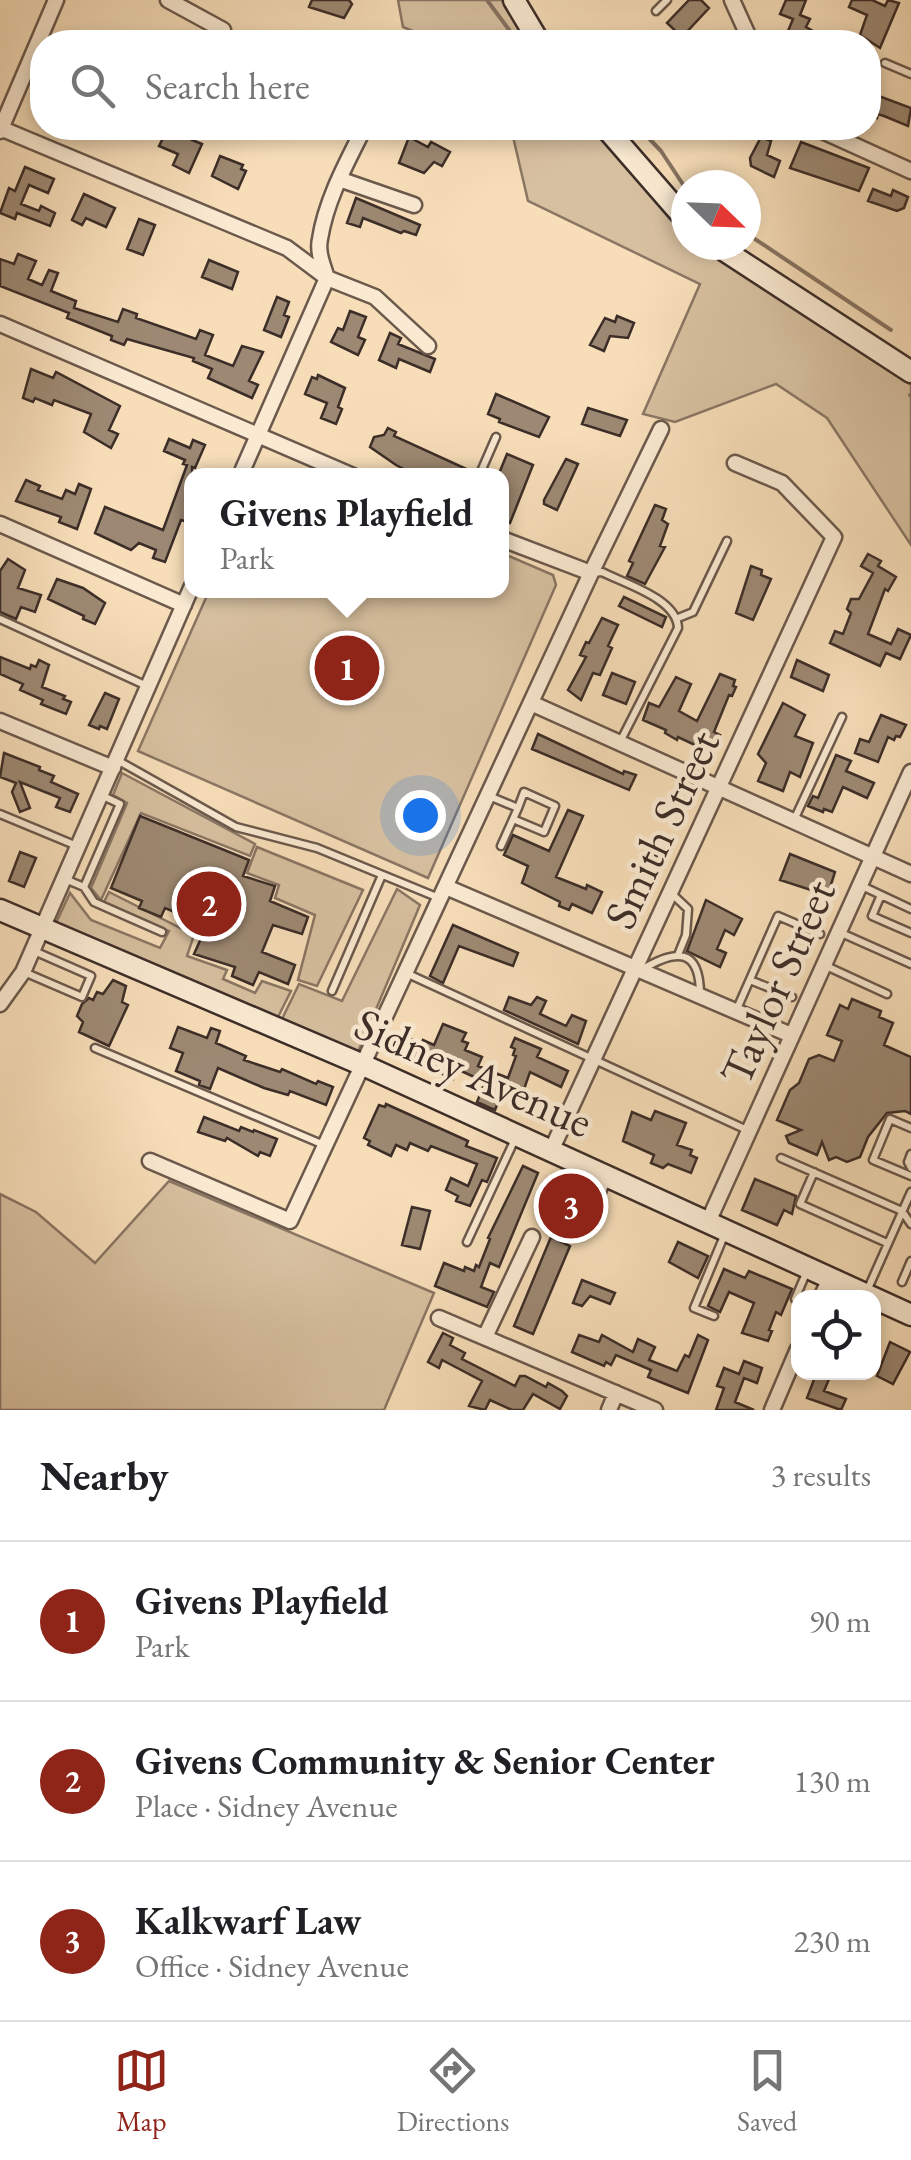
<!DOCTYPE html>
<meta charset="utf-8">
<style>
body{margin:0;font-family:"EB Garamond",serif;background:#f6f6f6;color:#202124}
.controls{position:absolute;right:30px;bottom:30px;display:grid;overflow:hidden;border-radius:20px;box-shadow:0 5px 15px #0003}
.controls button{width:90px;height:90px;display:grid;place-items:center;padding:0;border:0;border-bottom:2px solid #e0e0e0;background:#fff;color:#202124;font:50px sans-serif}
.compass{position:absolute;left:671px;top:170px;width:90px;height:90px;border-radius:50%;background:#fff;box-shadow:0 5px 15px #0003;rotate:113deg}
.you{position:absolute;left:420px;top:815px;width:35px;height:35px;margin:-25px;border:8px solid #fff;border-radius:50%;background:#1a73e8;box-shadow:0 0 0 15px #1a73e833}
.badge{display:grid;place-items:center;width:65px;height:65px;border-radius:50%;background:#8f2418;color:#fff;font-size:32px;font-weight:700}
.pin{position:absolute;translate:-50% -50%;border:5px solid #fff;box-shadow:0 2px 10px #0006}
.popup{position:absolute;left:184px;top:468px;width:325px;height:130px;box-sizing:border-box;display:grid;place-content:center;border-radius:20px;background:#fff;filter:drop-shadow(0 2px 8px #0005);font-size:32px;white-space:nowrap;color:#757577}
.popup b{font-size:38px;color:#202124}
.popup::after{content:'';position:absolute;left:50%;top:100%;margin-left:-20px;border:20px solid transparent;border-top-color:#fff}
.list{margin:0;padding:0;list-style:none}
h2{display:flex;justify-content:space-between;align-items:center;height:130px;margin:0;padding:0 40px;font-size:42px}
h2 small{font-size:32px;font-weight:400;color:#757577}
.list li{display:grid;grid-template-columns:65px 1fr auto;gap:30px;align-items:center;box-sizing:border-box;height:160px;padding:0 40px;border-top:2px solid #e0e0e0}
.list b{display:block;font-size:38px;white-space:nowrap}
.list p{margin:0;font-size:32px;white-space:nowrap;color:#757577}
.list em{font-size:32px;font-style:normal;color:#757577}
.icon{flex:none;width:55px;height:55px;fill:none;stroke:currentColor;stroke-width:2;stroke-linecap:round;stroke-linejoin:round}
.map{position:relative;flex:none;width:911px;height:1410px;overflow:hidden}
.search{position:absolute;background:#fff;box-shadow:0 5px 15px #0003;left:30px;right:30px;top:30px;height:110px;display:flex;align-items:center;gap:25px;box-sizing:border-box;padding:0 35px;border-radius:40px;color:#757577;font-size:38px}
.sheet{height:610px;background:#fff}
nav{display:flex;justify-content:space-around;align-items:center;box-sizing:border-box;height:140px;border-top:2px solid #e0e0e0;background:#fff;font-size:28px;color:#757577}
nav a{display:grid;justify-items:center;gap:5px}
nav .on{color:#8f2418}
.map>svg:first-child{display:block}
.green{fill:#d7c0a0;stroke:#8a7664;stroke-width:2.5}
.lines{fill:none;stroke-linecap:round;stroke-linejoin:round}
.stream{stroke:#867362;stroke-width:4}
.building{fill:#9d8973;stroke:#3c2d28;stroke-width:2.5}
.lane-casing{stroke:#6b594c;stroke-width:11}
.street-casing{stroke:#6b594c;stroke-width:19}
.secondary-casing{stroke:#3c2d28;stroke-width:25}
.path{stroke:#3c2d28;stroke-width:2.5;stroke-dasharray:2.5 5;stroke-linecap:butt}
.lane{stroke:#faead2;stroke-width:6}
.street{stroke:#faead2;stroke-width:14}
.secondary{stroke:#faead2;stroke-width:20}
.labels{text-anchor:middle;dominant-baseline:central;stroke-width:9;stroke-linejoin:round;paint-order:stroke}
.street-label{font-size:45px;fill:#3c2d28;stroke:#faead2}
</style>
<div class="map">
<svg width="911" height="1410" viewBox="0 0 911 1410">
<rect width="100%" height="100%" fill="#f7deb9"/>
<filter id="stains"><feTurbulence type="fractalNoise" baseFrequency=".002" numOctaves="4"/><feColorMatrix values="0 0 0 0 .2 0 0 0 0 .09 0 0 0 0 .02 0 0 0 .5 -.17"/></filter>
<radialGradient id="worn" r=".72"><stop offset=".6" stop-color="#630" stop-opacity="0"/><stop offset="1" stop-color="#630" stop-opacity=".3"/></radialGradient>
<path class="green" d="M398,0H502L530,42H439L403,27Z
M511,128H593L686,233V245H696L911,385V545L827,418L776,384L675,422L643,414L700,284L528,201Z
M502,553L553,575L556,585L428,878L138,751L209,591L502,590Z
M122,773L255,844L250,856L141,813L101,900L91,888L127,803L113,795Z
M257,847L363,890L317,986L298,980L315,915L275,898L279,885L247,873Z
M397,889L420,905L358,1052L282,1019L299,984L342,1001Z
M109,892L194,935L187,956L227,970L223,979L255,993L262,981L291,991L278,1017L56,923L70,893L91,920L160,948L169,931L104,902Z
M169,1181L434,1293L384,1410H0V1194L36,1212L95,1263Z"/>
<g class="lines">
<path class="stream" d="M487,0L518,42
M639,128L661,151L686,189
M746,233L891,330
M910,395L911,396"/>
</g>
<path class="building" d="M312,0H349L352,4L344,18L309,7Z
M689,0H701L709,8L682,37L667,23Z
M786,0H806L800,15L810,19L806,27L818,34L813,42H796L800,36L788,31L793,19L780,14Z
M852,0H872L885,6L888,0L899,3L880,48L860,35L867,15L849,7Z
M868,92L911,108L908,126L884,116L878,114L877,118L868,114Z
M168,128L194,136L192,140L202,144L189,173L173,165L178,154L159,146Z
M409,137L428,147L431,142L450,152L442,166L434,162L424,173L399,163Z
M761,137L771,141L767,155L780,161L774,177L751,166L750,158Z
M801,142L869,168L859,191L790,168Z
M220,156L243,165L241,169L246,171L238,189L212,176Z
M25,167L54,179L48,193L29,185L21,204L39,211L41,206L55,213L50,226L17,213L15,219L0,213L9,188L15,191Z
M873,189L891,196L893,190L908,197L904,208L897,211L868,201Z
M84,194L115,208L106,227L86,218L82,225L72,220Z
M356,198L420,225L416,235L404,231L401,233L363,218L360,227L347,223Z
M139,219L155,225L143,255L127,249Z
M18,254L36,261L28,279L42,285L49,270L58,273L51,291L76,301L74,308L118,322L123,309L137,314L136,318L196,339L200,330L213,335L205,355L233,366L242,346L263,352L249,381L258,385L252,398L208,378L212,369L193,361L194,358L127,339L124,345L111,340L112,336L67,318L69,313L0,286V259L14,264Z
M209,260L238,272L232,289L202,277Z
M277,297L289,302L284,315L289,317L281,337L264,330Z
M350,311L366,317L358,337L365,340L358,355L331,342L338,328L343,330Z
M617,316L634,323L628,338L610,336L604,351L590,345L605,318L615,322Z
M390,333L401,338L398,344L435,359L430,372L399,359L396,368L379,360Z
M31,369L53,378L56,372L120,406L109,430L118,434L111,448L84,432L91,414L54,400L52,405L35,398L33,402L23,398Z
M318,375L345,388L338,407L342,409L336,424L321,418L327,403L305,394L312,377L317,379Z
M496,394L549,417L539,437L499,422L500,419L488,414Z
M588,408L627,420L620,436L582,424Z
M388,428L396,432L394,436L473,472L472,476H417L396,465L370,447L374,437L384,435Z
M169,439L190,448L193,440L205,445L195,468L192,467V523L181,520L165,562L153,558L156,550L139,543L131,550L95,533L105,507L163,530L187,465L183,464L185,460L164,451Z
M507,454L533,465L510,523L502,520V476H498Z
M566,459L578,464L557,510L544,504V500Z
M26,480L40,486L38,490L62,499L66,490L75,494L79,484L91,489L77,529L59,522L61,517L16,501Z
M655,505L666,509L662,520L668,524L660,546L665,547L645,584L627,576L633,563L629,561Z
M868,554L881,561L878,566L896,577L888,591L885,589L868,634L891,644L898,629L911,635L900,659L886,653L880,666L830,643L835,631L843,634L851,613L847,609L851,599H859L873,573L861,566Z
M8,559L25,570L18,588L41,595L35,612L21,607L16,619L0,612V571Z
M751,566L762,570L761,575L771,579L753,620L736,613Z
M57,579L83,588L105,603L95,624L83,619L84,616L48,599Z
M624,597L666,617L662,627L619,606Z
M602,618L618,625L608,646L612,648L600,675L593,673L581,700L568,690L586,657L580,655L586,642L589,643Z
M0,657L30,669L31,665L36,667L39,660L49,665L42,687L65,696L63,699L71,702L66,714L41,704L43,700L20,690L23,684L0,674Z
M797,660L829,675L823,691L791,677Z
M612,673L635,682L626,704L603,695Z
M720,674L735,680L733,686L736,687L732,696L729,695L714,732L720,735L712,753L678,737L677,740L665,733L666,730L643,720L649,703L659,707L676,677L691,684L679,711L697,721Z
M105,693L119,699L107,729L100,726L99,729L89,725Z
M783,703L805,715L795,736L813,743L800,777L790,772L783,791L758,781L766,763L758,754Z
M881,715L906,725L900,737L896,736L894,740L888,737L878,762L855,753L860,739L869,742Z
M538,734L623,774L624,771L636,775L629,790L532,749Z
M4,753L40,767L39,770L54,776L51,782L78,794L70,812L56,807L60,798L20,782L30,808L20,812L12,792L16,783L0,777Z
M836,755L851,761L846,771L874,783L867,798L843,787L832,812L824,809L823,812L808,806L813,796L818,798Z
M568,810L583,816L556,877L586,889L587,885L602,892L592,913L572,904L569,910L559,906L560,902L522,883L528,866L504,855L513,835L549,851Z
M140,816L249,860L243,876L275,886L270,901L308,917L302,934L273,925L262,952L295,965L288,984L259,972L253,985L232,976L235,967L194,954L203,934L179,924L182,915L165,908L161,917L139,908L142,901L111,888Z
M20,852L36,858L24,887L9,881Z
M649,852L663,858L648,891L634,885Z
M790,854L835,872L829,891L822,888L820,893L780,880Z
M706,900L742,919L734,935L725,930L717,949L726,953L720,967L687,951Z
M453,925L518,953L513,966L459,946L443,983L430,976Z
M113,980L126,986L122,1002L128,1005L109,1046L79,1032L83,1022L77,1016L82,1004L89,998L93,1000L97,992L103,994Z
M509,997L531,1005L537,997L546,1001L540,1014L566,1026L572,1015L586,1021L578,1044L504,1010Z
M852,999L881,1011L879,1017L893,1023L884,1045L911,1057V1114L905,1111L887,1113L868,1137L860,1157L847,1162L836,1157L829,1160L822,1142L817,1155L789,1143L786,1136L801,1130L777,1120L790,1090L799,1083L809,1059L819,1055L834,1061L842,1041L827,1035L840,1005L848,1009Z
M443,1024L466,1033L462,1041L468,1043L465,1050L482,1057L478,1066L508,1078L516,1056L513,1055L515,1049L511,1047L515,1038L541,1049L537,1057L568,1071L561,1087L530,1072L522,1095L503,1089L495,1110L490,1108L477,1102L485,1082L457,1069L453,1079L392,1050L399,1034L422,1044L423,1040L434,1045Z
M178,1027L207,1038L211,1028L220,1031L216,1043L246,1056L244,1060L280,1072L282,1069L316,1084L318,1081L333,1087L326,1105L290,1091L288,1095L264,1088L218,1068L210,1089L199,1085L200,1081L176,1071L183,1053L170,1048Z
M386,1104L468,1141L466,1146L497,1158L487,1182L482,1180L470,1206L456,1201L458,1196L446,1190L451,1178L468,1186L477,1164L431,1146L428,1151L410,1143L407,1150L396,1145L391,1156L368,1145L370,1141L364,1138L379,1105L385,1107Z
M655,1111L686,1123L677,1145L692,1150L690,1155L697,1158L691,1173L668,1164L663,1168L651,1163L654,1155L623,1141L632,1112L651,1120Z
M204,1117L239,1131L241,1127L253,1132L254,1130L277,1139L270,1156L260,1152L258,1156L227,1138L225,1141L198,1132Z
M523,1166L538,1173L499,1267L490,1263L481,1287L494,1292L487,1307L435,1286L444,1263L464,1271L465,1267L474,1271L476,1265L479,1267L490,1239L488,1238Z
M755,1179L796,1196L792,1214L784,1210L777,1225L742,1210Z
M412,1207L430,1211L420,1249L402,1245Z
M551,1237L570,1246L533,1334L514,1326Z
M678,1242L708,1256L698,1278L669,1262Z
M724,1269L745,1278L749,1271L792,1289L781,1315L776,1312L769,1330L772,1331L768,1341L742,1333L754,1303L729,1292L720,1312L708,1306Z
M582,1280L615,1293L610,1304L590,1296L582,1306L573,1303Z
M443,1333L453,1338L450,1345L465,1353L462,1359L515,1386L520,1376H525L546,1387L548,1383L562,1391L567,1396L560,1409L533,1394L523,1410H512L490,1400L485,1410L469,1406L482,1381L442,1360L439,1368L428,1362Z
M579,1335L599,1342L602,1335L633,1352L638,1339L655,1347L649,1360L677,1371L685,1355L689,1357L698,1335L708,1340L688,1393L648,1377L651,1370L616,1355L611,1365L606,1362L604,1366L572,1352Z
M890,1342L910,1352L893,1384L877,1376Z
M744,1361L762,1368L757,1383L744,1378L735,1402L754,1410H716L724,1388L717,1386L724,1368L739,1374Z
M816,1374L829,1379L824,1391L846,1399L841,1410L807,1398Z"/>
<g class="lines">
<defs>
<path id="lane" d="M656,11L667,0
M885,63L911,74
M479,476L496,437
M592,573L602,572C626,584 677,599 678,628L620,742
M678,618L693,612L727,541
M0,619L147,686
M117,760L236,827L317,848L439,898
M489,796L518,808L501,846
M0,814L77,846
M513,819L544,832L555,806L524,792L518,808
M794,820L842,717
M65,879L84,887L94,902L162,932
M862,886L911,909
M84,887L120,804L103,796
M670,892L688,909L686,935L678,955
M881,895L872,916L911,933
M839,932L911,964
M824,965L887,994
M641,970C676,949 700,947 700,995
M24,972L82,997L91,976L34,951
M406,973L747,1130
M750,980L792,997
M332,991L382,875
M736,1011L778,916L820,934
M95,1048L324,1145
M911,1128L890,1119L873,1160L911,1176
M911,1154L908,1162L911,1168
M781,1158L902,1211L911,1224
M576,1168L553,1215L557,1223L576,1233L588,1224L606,1183
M814,1172L800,1204L887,1243
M467,1242L516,1137
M902,1282L911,1261
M866,1293L911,1192
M798,1300L795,1299L807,1271
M714,1316L694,1308L724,1236"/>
<path id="street" d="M168,0L223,30
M732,0L751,42
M0,128L287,248L327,278L375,297L428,346
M816,128L911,171
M0,131L56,0
M339,179L414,205
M0,324L353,476
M240,476L327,278C323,265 317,252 320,239C326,200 347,162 364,128
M0,524L184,605
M502,539L591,573
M531,703L911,874
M0,721L113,768
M446,887L791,1035
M0,1004L23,972L192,586
M551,1151L834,537L782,483L735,463
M150,1161L290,1221L591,573L661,429
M708,1222L911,772
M821,1298L830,1278
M439,1318L655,1410
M485,1337L532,1237
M609,1410L616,1393
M772,1410L798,1349"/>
<path id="secondary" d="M514,0L539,42
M606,128L686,220
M716,245L911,372
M0,910L363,1065L911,1315"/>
</defs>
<use href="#lane" class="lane-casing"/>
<use href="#street" class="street-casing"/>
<use href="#secondary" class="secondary-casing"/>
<path class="path" d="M411,590L428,597L445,590"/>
<use href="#lane" class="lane"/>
<use href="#street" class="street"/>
<use href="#secondary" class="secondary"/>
</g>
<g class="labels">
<g class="street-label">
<text transform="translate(661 829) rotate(-65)">Smith Street</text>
<text transform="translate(777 982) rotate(-66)">Taylor Street</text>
<text transform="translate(474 1072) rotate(24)">Sidney Avenue</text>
</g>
</g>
<rect width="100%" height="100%" filter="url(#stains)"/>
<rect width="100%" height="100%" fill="url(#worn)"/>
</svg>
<div class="controls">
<button><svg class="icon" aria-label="locate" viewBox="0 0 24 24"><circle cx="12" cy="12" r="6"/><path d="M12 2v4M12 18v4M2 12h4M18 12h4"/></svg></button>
</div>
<svg class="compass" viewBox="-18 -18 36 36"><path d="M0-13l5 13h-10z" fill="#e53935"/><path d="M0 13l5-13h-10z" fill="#757577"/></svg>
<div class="you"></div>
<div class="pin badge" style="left:347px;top:668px">1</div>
<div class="popup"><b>Givens Playfield</b>Park</div>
<div class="pin badge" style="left:209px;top:904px">2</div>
<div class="pin badge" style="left:571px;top:1206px">3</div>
<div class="search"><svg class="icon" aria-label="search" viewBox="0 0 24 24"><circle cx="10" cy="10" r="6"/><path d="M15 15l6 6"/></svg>Search here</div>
</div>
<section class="sheet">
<h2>Nearby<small>3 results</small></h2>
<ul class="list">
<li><span class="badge">1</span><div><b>Givens Playfield</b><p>Park</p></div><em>90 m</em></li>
<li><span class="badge">2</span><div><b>Givens Community &amp; Senior Center</b><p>Place · Sidney Avenue</p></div><em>130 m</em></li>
<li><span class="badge">3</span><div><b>Kalkwarf Law</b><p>Office · Sidney Avenue</p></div><em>230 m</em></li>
</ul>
</section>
<nav>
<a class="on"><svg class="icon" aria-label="map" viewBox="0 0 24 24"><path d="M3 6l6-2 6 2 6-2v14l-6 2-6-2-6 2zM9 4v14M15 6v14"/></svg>Map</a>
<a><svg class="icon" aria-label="directions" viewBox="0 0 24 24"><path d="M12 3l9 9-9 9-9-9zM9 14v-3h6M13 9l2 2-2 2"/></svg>Directions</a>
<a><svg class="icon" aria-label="saved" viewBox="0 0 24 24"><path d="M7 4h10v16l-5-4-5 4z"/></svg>Saved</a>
</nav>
